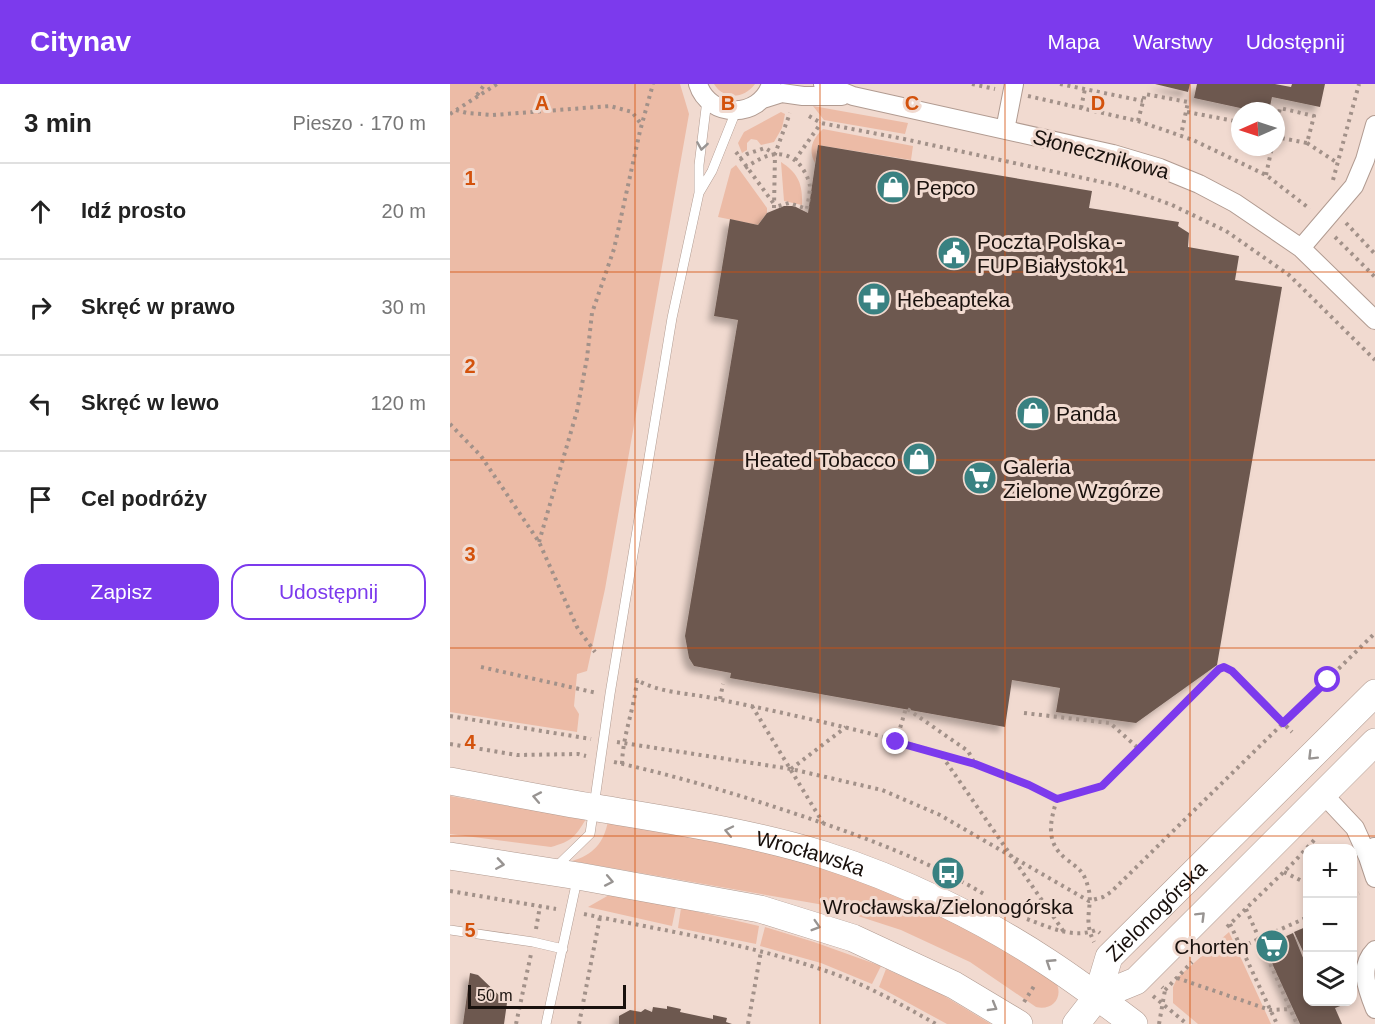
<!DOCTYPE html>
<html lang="pl">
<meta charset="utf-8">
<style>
body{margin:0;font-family:Helvetica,sans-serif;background:#f2f2f2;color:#222}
.controls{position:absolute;right:18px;bottom:18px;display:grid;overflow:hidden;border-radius:12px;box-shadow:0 3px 9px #0003}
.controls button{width:54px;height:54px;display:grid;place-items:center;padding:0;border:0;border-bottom:2px solid #e0e0e0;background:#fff;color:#222;font:30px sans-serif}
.compass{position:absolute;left:781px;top:18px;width:54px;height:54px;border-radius:50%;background:#fff;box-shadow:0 3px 9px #0003;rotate:267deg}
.scale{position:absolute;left:18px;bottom:15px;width:158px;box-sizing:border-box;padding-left:6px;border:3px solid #19110d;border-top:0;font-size:16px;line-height:21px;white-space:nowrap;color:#19110d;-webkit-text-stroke:4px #f1dad0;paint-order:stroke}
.stop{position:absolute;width:18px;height:18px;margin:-14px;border:4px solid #7c3aed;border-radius:50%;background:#fff}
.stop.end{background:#7c3aed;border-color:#fff;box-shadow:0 2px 6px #0008}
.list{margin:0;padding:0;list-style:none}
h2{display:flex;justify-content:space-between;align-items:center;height:78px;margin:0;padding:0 24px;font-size:26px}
h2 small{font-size:20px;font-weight:400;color:#767676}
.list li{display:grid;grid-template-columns:39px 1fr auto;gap:18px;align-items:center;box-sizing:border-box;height:96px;padding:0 24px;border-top:2px solid #e0e0e0}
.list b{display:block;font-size:22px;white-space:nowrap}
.list em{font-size:20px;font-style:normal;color:#767676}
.actions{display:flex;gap:12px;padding:18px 24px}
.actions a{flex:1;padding:14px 0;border:2px solid #7c3aed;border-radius:18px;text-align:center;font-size:21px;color:#7c3aed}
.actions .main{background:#7c3aed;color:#fff}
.icon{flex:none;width:33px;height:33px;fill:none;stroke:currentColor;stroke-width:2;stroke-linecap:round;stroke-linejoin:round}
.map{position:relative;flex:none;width:925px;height:940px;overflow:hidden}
header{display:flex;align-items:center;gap:36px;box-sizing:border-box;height:84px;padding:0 30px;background:#7c3aed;color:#fff}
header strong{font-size:28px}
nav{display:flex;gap:33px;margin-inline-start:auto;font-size:21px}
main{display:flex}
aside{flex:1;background:#fff}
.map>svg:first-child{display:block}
.green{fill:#ecbba6}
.building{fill:#6d5950;filter:url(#shadow)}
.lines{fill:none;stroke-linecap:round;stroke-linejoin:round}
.lane-casing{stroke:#b19b91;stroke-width:10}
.street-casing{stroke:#b19b91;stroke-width:20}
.secondary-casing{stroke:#b19b91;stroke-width:28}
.path{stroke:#a29189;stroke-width:4;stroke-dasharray:3 4.5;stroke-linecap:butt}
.lane{stroke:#fff;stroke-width:9}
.street{stroke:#fff;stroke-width:18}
.secondary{stroke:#fff;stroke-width:27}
.oneway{stroke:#989492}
.route{stroke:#7c3aed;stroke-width:8}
.grid{fill:none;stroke:#d3520c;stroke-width:1.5;stroke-opacity:0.55}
.labels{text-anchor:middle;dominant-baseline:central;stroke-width:6;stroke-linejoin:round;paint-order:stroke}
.street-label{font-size:21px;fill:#19110d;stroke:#f1dad0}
.poi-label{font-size:21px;fill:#19110d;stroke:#f1dad0;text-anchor:start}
.grid-label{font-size:20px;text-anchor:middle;font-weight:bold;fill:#d3520c;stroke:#f1dad0;stroke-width:6;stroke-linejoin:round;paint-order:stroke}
</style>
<header>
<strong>Citynav</strong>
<nav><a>Mapa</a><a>Warstwy</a><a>Udostępnij</a></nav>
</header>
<main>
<aside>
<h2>3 min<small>Pieszo · 170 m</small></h2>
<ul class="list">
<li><svg class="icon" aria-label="ahead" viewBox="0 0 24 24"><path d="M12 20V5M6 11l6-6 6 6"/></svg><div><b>Idź prosto</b></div><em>20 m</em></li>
<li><svg class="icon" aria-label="right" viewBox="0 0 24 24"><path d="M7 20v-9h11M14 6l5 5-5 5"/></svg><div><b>Skręć w prawo</b></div><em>30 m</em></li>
<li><svg class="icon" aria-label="left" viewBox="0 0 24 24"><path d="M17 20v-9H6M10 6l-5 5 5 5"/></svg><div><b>Skręć w lewo</b></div><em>120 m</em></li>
<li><svg class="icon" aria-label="arrive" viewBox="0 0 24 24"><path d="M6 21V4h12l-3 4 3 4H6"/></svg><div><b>Cel podróży</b></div></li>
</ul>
<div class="actions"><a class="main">Zapisz</a><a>Udostępnij</a></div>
</aside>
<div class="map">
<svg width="925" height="940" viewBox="0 0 925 940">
<defs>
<filter id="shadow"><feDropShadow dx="-5.5" dy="5.5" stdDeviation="3" flood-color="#0004"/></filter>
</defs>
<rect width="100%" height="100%" fill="#f1dad0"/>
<path class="green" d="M0,0H230L239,30L155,505L137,587L127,590L124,622L129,630L127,648L0,628Z
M264,0H305C294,15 274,16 264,0Z
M363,22L458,39L455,50L374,36Z
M331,28L335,30L332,44L324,58L311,61L307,56L301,55L297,59V66L292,69L288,59L294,48Z
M373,45L463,62L461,76L368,61L365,79C358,66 362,55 373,45Z
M331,78C348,89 353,100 352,121L334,117Z
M286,81L317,124V129L308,141L268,133L281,85Z
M0,712L136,735C125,753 122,757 101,763L0,750Z
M158,737L316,766L422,797L518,840L606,898C614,914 602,927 586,923L520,878L451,846L374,821L122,777C143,771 154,759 158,737Z
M159,811L226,822L222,842L138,823Z
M231,824L309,842L306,860L228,844Z
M315,843L364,858L431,882L422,900L371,879L310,862Z
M779,848L821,940H748L723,919V903L727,894Z
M436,885L491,910L541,940H497L429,903Z"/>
<path class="building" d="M705,0H740L738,8Z
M747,0H825L841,3L842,0H875L870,23L822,13L819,27H804L744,14Z
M368,61L642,107L639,124L729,138L728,142L739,149L738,163L789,172L785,196L832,203L767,581L686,639L606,628L610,604L562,596L555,643L280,594L281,589L244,582L239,574L235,552L288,236L264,232L280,135L308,141L317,129L334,122H344L358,129Z
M858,842V878L844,848Z
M843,849L858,886V918H901L885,924L892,940H850L814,862Z
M20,889L28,891L57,919L54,940H13Z
M217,922L231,925L230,928L263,935V931L277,934L276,938L282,940H169V932L180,926L191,928L195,925L202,928L203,923L217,925Z"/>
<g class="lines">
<defs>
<path id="lane" d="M249,109L262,87L286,27
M105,784L140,750L160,610L222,234L249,109V81L257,16
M0,846L83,858L113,865
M96,940L127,796"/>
<path id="street" d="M248,0C259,35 310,35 321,0
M373,0L403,12L663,70L710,84L749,100L785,119L851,164L925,236
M313,15L332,9L353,12H392
M555,46L564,0
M851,164L904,102L915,76L925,41
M873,710L905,744L918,773
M924,763L918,773L925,794
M925,866C908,883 917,905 925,925"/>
<g id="secondary">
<path id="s1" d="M0,697C49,706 98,716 147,724C224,737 300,748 374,771C450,795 533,835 599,879C628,898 656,919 684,940"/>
<path d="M0,772L128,792L310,825L403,854L504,901L569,940"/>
<path d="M647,913L686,897L925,658"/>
<path id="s2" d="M626,940L647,913L659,873L925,609"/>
</g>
</defs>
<use href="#lane" class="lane-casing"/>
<use href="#street" class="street-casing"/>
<use href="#secondary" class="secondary-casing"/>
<path class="path" d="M522,0L545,5
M610,0L693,17
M27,11L35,0
M578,12L688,37L743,56L816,91L860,125
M631,24L635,5
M6,26L17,29L43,31L160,22L182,28L191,40
M737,28L790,38
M0,30L47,0
M359,32L371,39L454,55L670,102L722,121L776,147L839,191L925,276
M688,37L695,10L738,18L731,51
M826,43L830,24L864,32L857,59L826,53
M857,59L886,78
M286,68L324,120
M290,75L297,70L315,64L325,70
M345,76L371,39
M295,84C314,71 332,62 350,81C354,86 359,95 360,102C360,109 358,118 357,125L339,119L325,123
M816,91L822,63
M883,96L909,0
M324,124L325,70L340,29
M896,139L925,170
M885,153L925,193
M0,340L31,372L89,458L127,543L145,568
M89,458L127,327L137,274L142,229L164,165L190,47L203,0
M31,583L147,609
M270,615L273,600
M302,622L373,739
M574,629L660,639L689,665L769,585L775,583L782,587L842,648
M0,632L141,655
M167,658L341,685L432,706L490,731L639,817L653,813L661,808L925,549
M446,658L456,624L518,667L525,680
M0,660L67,671L128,670L136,672
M492,672L614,848
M164,678C231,693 293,712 358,734C419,755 478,777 534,810
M172,680C173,649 184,627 187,596C208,608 234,609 257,613C277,617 296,621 315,625C414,647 516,670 607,715L652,702L689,665
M341,685L396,643
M607,715C600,738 595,758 616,775C628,784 634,787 638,803C644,822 632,834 644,858
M834,788L858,800
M0,807L106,825
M902,812L909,809
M796,825L847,940
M134,830C216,847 300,860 379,888C417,901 452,921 486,940
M577,835C599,843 623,855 646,846L650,849
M780,840L827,940
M777,843L844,778L867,753
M86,845L90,822
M791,863L858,833
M727,894L820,926L841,925
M715,906L742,878
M703,912L737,940
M574,918L586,899
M66,940L81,870
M129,940L150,833
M298,940L311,867
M709,940L715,906L712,903"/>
<use href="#lane" class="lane"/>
<use href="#street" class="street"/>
<use href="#secondary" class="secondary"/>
</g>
<defs><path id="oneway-chevron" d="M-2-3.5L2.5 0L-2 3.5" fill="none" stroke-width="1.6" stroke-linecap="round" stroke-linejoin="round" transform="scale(1.5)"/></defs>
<g class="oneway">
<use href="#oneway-chevron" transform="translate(252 62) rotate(99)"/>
<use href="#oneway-chevron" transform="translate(862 672) rotate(135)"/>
<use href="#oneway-chevron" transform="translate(87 713) rotate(-169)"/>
<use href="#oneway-chevron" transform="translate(279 747) rotate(-168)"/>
<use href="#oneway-chevron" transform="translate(50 780) rotate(9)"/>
<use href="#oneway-chevron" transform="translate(159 797) rotate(11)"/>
<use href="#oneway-chevron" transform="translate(751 832) rotate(-45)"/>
<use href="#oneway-chevron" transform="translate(366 842) rotate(17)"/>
<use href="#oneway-chevron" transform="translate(600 879) rotate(-147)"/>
<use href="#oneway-chevron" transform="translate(543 923) rotate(30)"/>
</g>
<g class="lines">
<path class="route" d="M446,658L525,680L579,701L607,715L652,702L769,585L774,583L782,587L833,639L878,596"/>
</g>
<path class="grid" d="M185,0V940M370,0V940M555,0V940M740,0V940M0,188H925M0,376H925M0,564H925M0,752H925"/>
<defs>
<symbol id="shop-disc" viewBox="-11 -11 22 22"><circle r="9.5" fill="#398181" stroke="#f1dad0"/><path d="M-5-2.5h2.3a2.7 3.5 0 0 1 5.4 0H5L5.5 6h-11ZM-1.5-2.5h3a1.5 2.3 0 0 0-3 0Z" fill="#fff"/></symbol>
<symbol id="civic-disc" viewBox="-11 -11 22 22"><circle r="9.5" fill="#398181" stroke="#f1dad0"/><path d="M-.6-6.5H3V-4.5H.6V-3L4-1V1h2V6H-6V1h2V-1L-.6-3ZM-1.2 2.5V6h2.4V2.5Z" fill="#fff"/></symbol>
<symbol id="pharmacy-disc" viewBox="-11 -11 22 22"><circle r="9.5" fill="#398181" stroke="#f1dad0"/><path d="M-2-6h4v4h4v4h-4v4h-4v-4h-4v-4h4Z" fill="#fff"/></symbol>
<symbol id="supermarket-disc" viewBox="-11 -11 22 22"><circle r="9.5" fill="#398181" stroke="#f1dad0"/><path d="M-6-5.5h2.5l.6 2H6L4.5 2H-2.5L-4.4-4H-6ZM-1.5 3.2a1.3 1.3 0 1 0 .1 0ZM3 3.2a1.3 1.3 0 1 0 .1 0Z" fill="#fff"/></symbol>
<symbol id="bus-disc" viewBox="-11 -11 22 22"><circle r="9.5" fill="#398181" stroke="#f1dad0"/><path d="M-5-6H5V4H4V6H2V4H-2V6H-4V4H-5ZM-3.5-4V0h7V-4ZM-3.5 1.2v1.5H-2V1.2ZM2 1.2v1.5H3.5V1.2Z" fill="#fff"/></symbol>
</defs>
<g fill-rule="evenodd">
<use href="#shop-disc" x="424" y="84" width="38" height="38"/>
<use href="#civic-disc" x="485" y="150" width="38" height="38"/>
<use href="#pharmacy-disc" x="405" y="196" width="38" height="38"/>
<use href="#shop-disc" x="564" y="310" width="38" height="38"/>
<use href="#shop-disc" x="450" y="356" width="38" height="38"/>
<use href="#supermarket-disc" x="511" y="375" width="38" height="38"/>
<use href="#bus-disc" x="479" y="770" width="38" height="38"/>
<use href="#supermarket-disc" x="803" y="843" width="38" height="38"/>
</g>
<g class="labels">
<g class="street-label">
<text transform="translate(651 70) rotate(15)">Słonecznikowa</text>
<text stroke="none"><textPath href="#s1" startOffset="368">Wrocławska</textPath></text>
<text stroke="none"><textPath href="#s2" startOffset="142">Zielonogórska</textPath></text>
</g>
<g class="poi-label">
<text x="466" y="103">Pepco</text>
<text x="527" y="157">Poczta Polska -<tspan x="527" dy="24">FUP Białystok 1</tspan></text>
<text x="447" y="215">Hebeapteka</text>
<text x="606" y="329">Panda</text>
<text x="446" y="375" text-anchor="end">Heated Tobacco</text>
<text x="553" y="382">Galeria<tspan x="553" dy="24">Zielone Wzgórze</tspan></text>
<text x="498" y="822" text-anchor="middle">Wrocławska/Zielonogórska</text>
<text x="799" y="862" text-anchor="end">Chorten</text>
</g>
</g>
<g class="grid-label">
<text x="92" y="26">A</text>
<text x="278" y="26">B</text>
<text x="462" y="26">C</text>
<text x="648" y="26">D</text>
<text x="20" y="101">1</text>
<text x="20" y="289">2</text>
<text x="20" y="477">3</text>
<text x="20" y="665">4</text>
<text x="20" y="853">5</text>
</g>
</svg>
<div class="controls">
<button>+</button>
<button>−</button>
<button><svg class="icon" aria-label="layers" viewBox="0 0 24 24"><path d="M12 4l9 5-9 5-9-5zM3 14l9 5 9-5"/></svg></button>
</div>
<svg class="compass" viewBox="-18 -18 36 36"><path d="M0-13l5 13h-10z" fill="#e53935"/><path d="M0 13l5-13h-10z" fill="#767676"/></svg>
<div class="scale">50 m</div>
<div class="stop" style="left:878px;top:596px"></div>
<div class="stop end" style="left:446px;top:658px"></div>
</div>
</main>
